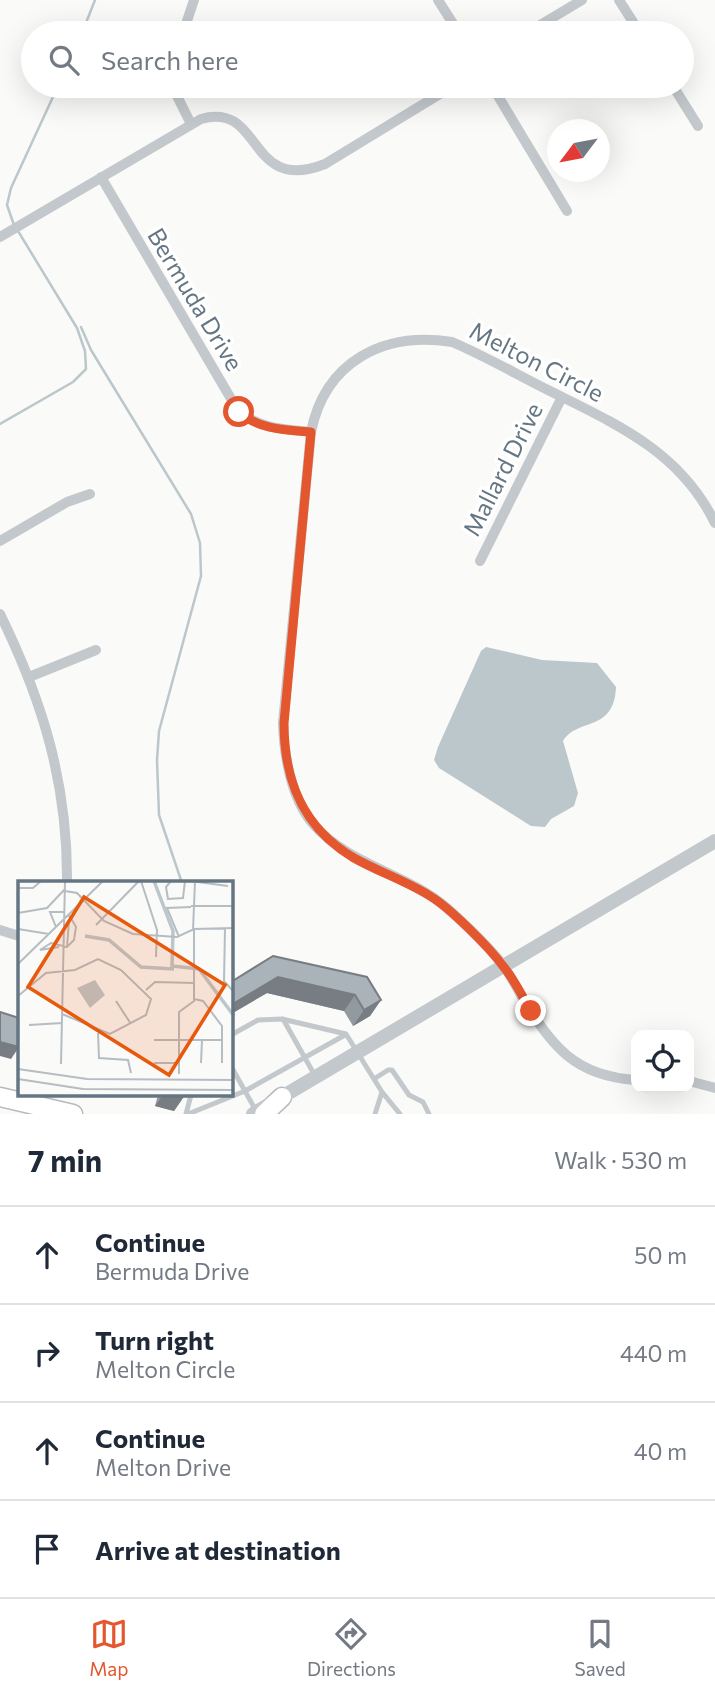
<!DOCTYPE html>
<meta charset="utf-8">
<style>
body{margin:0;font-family:Commissioner,sans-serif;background:#f6f6f7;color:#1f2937}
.controls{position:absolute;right:21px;bottom:21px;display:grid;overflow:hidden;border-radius:14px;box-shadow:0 7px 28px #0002}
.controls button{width:63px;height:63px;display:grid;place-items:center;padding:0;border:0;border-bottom:2px solid #e0e1e3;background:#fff;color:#1f2937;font:35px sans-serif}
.compass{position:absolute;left:547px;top:119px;width:63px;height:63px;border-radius:50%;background:#fff;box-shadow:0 7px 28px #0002;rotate:238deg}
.stop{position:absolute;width:21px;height:21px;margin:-16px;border:5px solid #e4572e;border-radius:50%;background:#fff}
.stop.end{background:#e4572e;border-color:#fff;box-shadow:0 2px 7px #0008}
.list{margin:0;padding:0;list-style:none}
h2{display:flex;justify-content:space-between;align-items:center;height:91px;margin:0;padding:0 28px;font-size:30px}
h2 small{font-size:23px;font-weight:400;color:#747a83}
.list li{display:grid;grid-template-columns:46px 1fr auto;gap:21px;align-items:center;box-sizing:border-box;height:98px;padding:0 28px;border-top:2px solid #e0e1e3}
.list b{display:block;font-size:26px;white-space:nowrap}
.list p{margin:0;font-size:23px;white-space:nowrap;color:#747a83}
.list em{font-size:23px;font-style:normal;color:#747a83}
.icon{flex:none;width:38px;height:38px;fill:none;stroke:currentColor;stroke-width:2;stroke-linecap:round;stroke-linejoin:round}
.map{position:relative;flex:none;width:715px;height:1114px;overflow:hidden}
.search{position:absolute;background:#fff;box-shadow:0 7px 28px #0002;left:21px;right:21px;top:21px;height:77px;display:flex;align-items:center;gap:18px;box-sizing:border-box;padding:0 24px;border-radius:38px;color:#747a83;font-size:26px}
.sheet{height:483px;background:#fff}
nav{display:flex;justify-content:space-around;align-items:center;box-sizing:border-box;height:98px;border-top:2px solid #e0e1e3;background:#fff;font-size:19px;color:#747a83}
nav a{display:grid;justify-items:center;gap:4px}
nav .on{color:#e4572e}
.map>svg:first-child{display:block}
.water{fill:#bbc7cb}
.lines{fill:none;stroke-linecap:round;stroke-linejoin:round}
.stream{stroke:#bbc7cb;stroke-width:2.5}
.primary-casing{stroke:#b5babe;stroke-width:21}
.service{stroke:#c3c8cc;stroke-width:5}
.minor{stroke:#c3c8cc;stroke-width:10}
.tertiary{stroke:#c3c8cc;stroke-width:14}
.primary{stroke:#fff;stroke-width:18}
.wall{fill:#929a9f}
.shaded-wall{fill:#777d82}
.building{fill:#aab3b9;stroke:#777d82;stroke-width:2}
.route{stroke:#e4572e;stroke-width:9}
.labels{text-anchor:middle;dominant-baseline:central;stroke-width:7;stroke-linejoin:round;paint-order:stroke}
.street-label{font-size:24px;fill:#657683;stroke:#fff}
.inset-river{fill:none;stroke:#bbc7cb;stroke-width:3.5}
.inset-road{fill:none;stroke:#b5bdc2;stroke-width:2}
.view{fill:#e8590c;fill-opacity:0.15;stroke:#e8590c;stroke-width:3.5}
.inset-edge{fill:none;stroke:#657683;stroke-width:3.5}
</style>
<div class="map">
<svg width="715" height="1114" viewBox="0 0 715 1114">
<rect width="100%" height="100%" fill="#fafaf8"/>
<path class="water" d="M486,647L542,660L597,663L616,687C614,733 578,717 563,741L578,793L574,806L551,819L545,827L531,826L439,768L434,760L438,747L481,651Z"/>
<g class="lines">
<path class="stream" d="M82,33L95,0
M14,225L7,205L11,188L58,86
M81,327L91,350L191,514L200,543L201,576L159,731L157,760L159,815L182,883
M0,424L73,382L86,369L85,351L77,328L18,231"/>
<defs>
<path id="primary" d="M0,1097L73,1114
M264,1114L282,1097"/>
</defs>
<use href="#primary" class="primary-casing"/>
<path class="service" d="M283,1019L314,1074
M231,1035L258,1020L282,1019L346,1034L382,1092L375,1114
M231,1066L255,1109
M374,1079L388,1070H392L409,1095L423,1102L429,1114
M382,1092L400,1114
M186,1114L191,1095
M188,1114L245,1091L345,1035"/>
<path class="minor" d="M438,0L459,33
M619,0L640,33
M183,33L194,0
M527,33L582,0
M172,86L191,124
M492,86L567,211
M673,86L698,126
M101,177L237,409C258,429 283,429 311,432
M0,237L201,119C264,101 246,195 325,164L453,86
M0,541L67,502L90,494
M480,561L562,397
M0,614C43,702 68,784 67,883
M29,677L96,650
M0,930L19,936
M636,1080C574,1076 552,1046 522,997C516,986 510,975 503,965C487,945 466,925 447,908C406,873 349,865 313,824C291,798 284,756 283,723L311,432C325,362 383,331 452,342C485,356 516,374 548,390C616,424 680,451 715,523
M689,1081L715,1088"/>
<path class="tertiary" d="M253,1114L715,841"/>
<use href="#primary" class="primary"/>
</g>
<path class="wall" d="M273,956L381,1000L370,1016L353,1026L344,1011L267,993L231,1014V982Z
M158,1095H185L174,1111L155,1106Z"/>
<path class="shaded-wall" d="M278,977L355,995L344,1011L267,993L231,1014V1005Z
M381,1000L370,1016L353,1026L364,1010Z
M0,1042L19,1047L11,1059L0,1056Z
M163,1095H185L174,1111L155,1106Z"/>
<path class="building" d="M273,956L367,977L381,1000L364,1010L355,995L278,977L231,1005V982Z
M0,1012L19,1018V1047L0,1042Z"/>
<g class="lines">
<path class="route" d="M239,412C260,430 285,430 311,432L284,723C284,781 303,828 354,858C379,872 406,881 430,896C450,908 489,947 503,966C514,979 522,996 531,1011"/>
</g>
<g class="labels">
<g class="street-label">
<text transform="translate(196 299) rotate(59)">Bermuda Drive</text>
<text transform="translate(537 361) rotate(27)">Melton Circle</text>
<text transform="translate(502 469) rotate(-63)">Mallard Drive</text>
</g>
</g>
<g transform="translate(18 881)">
<rect width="215" height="215" fill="#fafaf8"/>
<path d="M77,99L87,114L72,127L59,107Z" fill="#bbc7cb"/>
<path class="inset-river" d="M136,0L155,50L154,85L181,88L216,135M67,55L91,59L123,86L156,88"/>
<path class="inset-road" d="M123,0L139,49L138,76M153,0L148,6L150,18L165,17L167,0M172,0L210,5M0,7H15L23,0M47,10L59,12L86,40L115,53L159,56L176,48L216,47M173,25H216M0,32L29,27L47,8M78,44L121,0M38,46L32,31H47M207,47L206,100L216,111M0,48L31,53M175,49L177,0M161,56L149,27L173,26M41,66L22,69L33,62L49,66L56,59L58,46L51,34M49,66L51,40M0,83L85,0M128,109L137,101L177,102M0,115L28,92L57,89L80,78L103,89L133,118L128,134L92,153L44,133M176,118L185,120L204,145V182M98,120L113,143M11,144L44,142M80,152L81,177L110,179L113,192M136,159H205M136,182H161M183,182L184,159M43,183L47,0M0,188L69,198L216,199M161,193V131L176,120V48M0,198L65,208L216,209"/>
<path class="view" d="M66,16L207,104L151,194L10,106Z"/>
<rect width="215" height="215" class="inset-edge"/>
</g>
</svg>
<div class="controls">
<button><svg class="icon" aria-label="locate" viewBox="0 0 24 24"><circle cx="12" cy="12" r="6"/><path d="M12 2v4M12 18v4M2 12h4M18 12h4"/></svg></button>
</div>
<svg class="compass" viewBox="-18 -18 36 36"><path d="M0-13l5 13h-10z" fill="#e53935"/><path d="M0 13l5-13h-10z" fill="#747a83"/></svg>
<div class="stop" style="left:239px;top:412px"></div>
<div class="stop end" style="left:531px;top:1011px"></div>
<div class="search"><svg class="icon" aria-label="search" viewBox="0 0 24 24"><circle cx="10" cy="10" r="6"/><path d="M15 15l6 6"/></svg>Search here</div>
</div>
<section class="sheet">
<h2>7 min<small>Walk · 530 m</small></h2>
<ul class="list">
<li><svg class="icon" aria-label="ahead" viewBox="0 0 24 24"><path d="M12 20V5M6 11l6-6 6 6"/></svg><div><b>Continue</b><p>Bermuda Drive</p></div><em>50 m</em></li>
<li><svg class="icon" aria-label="right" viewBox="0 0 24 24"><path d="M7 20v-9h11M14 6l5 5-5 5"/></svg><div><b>Turn right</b><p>Melton Circle</p></div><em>440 m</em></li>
<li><svg class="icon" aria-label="ahead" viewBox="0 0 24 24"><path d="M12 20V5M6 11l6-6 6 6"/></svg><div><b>Continue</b><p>Melton Drive</p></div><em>40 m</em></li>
<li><svg class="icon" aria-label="arrive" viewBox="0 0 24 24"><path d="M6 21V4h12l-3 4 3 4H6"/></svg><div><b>Arrive at destination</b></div></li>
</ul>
</section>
<nav>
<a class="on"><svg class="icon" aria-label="map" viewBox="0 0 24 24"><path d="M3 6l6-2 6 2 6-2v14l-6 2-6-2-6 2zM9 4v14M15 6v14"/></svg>Map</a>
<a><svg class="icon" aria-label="directions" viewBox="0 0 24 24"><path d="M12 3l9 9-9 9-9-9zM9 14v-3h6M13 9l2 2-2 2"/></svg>Directions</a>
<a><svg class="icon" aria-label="saved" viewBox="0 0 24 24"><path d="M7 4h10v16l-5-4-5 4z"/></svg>Saved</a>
</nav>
